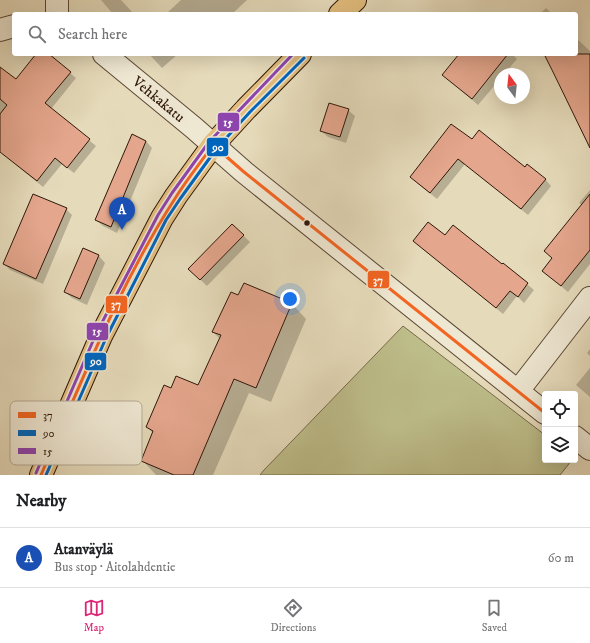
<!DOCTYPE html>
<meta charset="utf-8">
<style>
body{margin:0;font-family:"IM FELL DW Pica",serif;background:#f6f6f6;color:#202124}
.controls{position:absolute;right:12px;bottom:12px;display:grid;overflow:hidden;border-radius:4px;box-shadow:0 4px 16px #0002}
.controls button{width:36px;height:36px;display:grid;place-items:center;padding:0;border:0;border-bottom:1px solid #e0e0e0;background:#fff;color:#202124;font:20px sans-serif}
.compass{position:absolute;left:494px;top:68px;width:36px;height:36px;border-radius:50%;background:#fff;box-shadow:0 4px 16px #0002;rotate:345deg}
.you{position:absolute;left:290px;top:299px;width:14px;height:14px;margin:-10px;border:3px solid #fff;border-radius:50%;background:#1a73e8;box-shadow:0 0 0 6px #1a73e833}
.badge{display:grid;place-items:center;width:26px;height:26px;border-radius:50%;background:#db2777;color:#fff;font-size:13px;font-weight:700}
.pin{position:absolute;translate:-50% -33px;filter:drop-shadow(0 1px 2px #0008)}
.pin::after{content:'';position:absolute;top:21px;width:14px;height:12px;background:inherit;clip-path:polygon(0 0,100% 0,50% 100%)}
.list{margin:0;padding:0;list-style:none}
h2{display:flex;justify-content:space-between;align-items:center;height:52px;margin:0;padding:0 16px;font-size:17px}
h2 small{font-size:13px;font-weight:400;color:#757577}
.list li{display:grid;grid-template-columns:26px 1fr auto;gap:12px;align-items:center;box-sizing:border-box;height:60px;padding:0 16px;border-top:1px solid #e0e0e0}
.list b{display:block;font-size:15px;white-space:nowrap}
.list p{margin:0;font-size:13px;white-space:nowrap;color:#757577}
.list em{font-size:13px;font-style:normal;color:#757577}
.icon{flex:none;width:22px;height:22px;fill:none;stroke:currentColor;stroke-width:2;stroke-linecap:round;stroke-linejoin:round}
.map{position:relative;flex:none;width:590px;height:475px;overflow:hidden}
.search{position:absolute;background:#fff;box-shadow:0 4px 16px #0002;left:12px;right:12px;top:12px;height:44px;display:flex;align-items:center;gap:10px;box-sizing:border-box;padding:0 14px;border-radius:4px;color:#757577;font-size:15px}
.sheet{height:112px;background:#fff}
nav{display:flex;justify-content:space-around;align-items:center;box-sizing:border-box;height:56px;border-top:1px solid #e0e0e0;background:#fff;font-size:11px;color:#757577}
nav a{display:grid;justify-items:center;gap:2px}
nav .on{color:#db2777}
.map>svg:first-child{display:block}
.green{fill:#bdbd8a;stroke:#766a49}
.shadow{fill:#0003}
.building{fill:#e4a68d;stroke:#2e1708}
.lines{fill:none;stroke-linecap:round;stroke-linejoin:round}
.minor-casing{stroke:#5c4834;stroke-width:24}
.major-casing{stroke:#2e1708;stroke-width:24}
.minor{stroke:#eee7d2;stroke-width:22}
.major{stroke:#e2bd7d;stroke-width:22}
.bus-1-casing{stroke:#eee7d2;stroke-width:6}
.bus-2-casing{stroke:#eee7d2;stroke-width:6}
.bus-3-casing{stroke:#eee7d2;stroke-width:6}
.bus-1{stroke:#f26522;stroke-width:3}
.bus-2{stroke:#0065bd;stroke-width:3}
.bus-3{stroke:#8e44ad;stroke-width:3}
.bus-dot{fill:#2e1708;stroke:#eee7d2;stroke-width:1.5}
.labels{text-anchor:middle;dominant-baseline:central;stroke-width:3.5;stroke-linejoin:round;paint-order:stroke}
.street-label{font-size:15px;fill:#2e1708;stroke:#eee7d2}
.key{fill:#eee7d2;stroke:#b4a995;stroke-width:1}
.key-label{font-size:11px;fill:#2e1708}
.line-badge{stroke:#eee7d2;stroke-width:1.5}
.badge-label{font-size:11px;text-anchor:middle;font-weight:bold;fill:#fff}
</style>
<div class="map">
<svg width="590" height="475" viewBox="0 0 590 475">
<rect width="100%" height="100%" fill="#e5daba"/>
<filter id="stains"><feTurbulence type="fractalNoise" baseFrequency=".005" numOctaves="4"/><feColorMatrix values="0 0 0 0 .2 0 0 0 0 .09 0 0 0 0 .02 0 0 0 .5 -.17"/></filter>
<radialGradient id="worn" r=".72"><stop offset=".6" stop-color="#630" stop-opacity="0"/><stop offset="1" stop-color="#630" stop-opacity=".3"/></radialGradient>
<path class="green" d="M403,326L545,435V460H572L560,475H260L264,470Z"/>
<path class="shadow" d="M101,0H121L134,14H113Z
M181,0H247L232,14H166Z
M546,8L552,14H540Z
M576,38L590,51V139L546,54H576Z
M37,54H47L76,78L51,109L96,146L74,173L62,164L43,187L0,152V71L16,81Z
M149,54H178L162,68Z
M460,54H512L517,59L504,74H500V79L478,105L443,75Z
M348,110L355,116L346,143L328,137L321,131Z
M472,140L545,179L551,186L528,215L465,164L437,199L417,183Z
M146,141L152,148L117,233L103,226L96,220Z
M590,190V264L568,292L543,271L553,259L582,205L579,203Z
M66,209L72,215L43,284L10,270L4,264Z
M232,225L250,242L207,286L189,269Z
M445,237L502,266L503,264L534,290L524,303L517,296L503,314L414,241Z
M83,250L99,256L105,263L87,305L72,298L65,292Z
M245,285L292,304L306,319L271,402L249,393L213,475H156L142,460L153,433L147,427L172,389L199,387L220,339L213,332L239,296Z
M590,349V356L587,353Z
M590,368V397L576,385Z"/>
<path class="building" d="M36,54H49L71,72L45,103L90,139L67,168L55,158L37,181L0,152V114L7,105L0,99V67L16,79Z
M459,54H508L472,99L442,75Z
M544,54H590V148L553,72Z
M329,103L349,109L340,137L320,131Z
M451,124L472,139L479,130L525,167L527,164L546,179L521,209L458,159L430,193L410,177Z
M132,134L146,141L111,227L95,220Z
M33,194L67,208L36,279L3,264Z
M590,194V250L561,286L542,271L552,258L544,251Z
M428,222L445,235L453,225L502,264L503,263L528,283L518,297L510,291L496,308L413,241Z
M232,224L244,235L200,280L188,269Z
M83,248L99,255L80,299L64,292Z
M244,283L292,303L256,388L234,379L193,475H174L141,461L153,431L146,427L164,385L171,388L176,376L198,385L221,335L212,332L231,292L238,295Z"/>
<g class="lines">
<defs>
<g id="minor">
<path d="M57,14V0"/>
<path d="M0,30L14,26"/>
<path id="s1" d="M104,54L194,128L244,172L545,413"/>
<path d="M518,391L590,298"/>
<path d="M575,437L590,449"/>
</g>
<path id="major" d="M340,14L355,0
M41,475L101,336L162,218L176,196L213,145L246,109L300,54"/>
</defs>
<use href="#minor" class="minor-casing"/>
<use href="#major" class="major-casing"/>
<use href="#minor" class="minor"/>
<use href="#major" class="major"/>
<defs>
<path id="bus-1" d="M213,145L244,172L545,413
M41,475C82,381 120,283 176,197C187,179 201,162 213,145"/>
<path id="bus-2" d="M46,475L106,338L166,220L180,199L217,148L250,112L304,58"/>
<path id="bus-3" d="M36,473L96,334L158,215L172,193L209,142L293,54"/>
</defs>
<use href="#bus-1" class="bus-1-casing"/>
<use href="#bus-2" class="bus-2-casing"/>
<use href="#bus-3" class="bus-3-casing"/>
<use href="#bus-1" class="bus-1"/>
<use href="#bus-2" class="bus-2"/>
<use href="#bus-3" class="bus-3"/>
</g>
<circle class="bus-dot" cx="307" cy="223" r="3.5"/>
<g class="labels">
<g class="street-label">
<text stroke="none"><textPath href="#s1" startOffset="71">Vehkakatu</textPath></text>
</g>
</g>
<rect x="10" y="401" width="132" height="64" rx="6" class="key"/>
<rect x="18" y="412" width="18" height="6" fill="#f26522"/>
<rect x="18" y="430" width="18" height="6" fill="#0065bd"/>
<rect x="18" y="448" width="18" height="6" fill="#8e44ad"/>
<g class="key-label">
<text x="43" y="419">37</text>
<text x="43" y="437">90</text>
<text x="43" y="455">15</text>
</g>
<g class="line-badge">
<rect x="217" y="112" width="23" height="20" rx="4" fill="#8e44ad"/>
<rect x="206" y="137" width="23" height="20" rx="4" fill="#0065bd"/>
<rect x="367" y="270" width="23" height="19" rx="4" fill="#f26522"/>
<rect x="105" y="295" width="23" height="19" rx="4" fill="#f26522"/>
<rect x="86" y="322" width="23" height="19" rx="4" fill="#8e44ad"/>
<rect x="84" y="352" width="23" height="19" rx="4" fill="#0065bd"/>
</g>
<g class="badge-label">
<text x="228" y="126">15</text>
<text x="218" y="151">90</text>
<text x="378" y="284">37</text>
<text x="116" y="308">37</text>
<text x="97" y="335">15</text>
<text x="96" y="365">90</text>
</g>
<rect width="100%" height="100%" filter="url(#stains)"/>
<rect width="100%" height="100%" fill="url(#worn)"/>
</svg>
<div class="controls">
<button><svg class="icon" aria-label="locate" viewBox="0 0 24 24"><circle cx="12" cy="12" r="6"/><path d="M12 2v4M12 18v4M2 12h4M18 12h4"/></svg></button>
<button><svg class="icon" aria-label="layers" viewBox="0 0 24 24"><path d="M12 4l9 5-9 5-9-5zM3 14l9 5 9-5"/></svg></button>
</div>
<svg class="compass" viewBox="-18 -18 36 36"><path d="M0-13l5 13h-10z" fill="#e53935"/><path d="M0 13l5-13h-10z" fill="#757577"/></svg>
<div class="you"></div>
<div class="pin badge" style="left:122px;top:230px;background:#1a4fb4">A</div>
<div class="search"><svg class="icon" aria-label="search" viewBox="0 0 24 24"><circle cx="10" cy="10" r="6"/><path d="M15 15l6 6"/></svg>Search here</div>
</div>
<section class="sheet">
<h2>Nearby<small></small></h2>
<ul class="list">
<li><span class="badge" style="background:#1a4fb4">A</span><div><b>Atanväylä</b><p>Bus stop · Aitolahdentie</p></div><em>60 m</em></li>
</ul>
</section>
<nav>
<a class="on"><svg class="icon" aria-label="map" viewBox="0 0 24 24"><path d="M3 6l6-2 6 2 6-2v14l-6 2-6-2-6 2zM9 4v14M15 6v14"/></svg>Map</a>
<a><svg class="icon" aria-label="directions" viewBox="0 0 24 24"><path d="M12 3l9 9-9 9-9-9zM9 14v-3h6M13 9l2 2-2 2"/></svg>Directions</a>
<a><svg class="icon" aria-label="saved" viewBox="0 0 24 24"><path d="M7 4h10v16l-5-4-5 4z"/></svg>Saved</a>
</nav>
